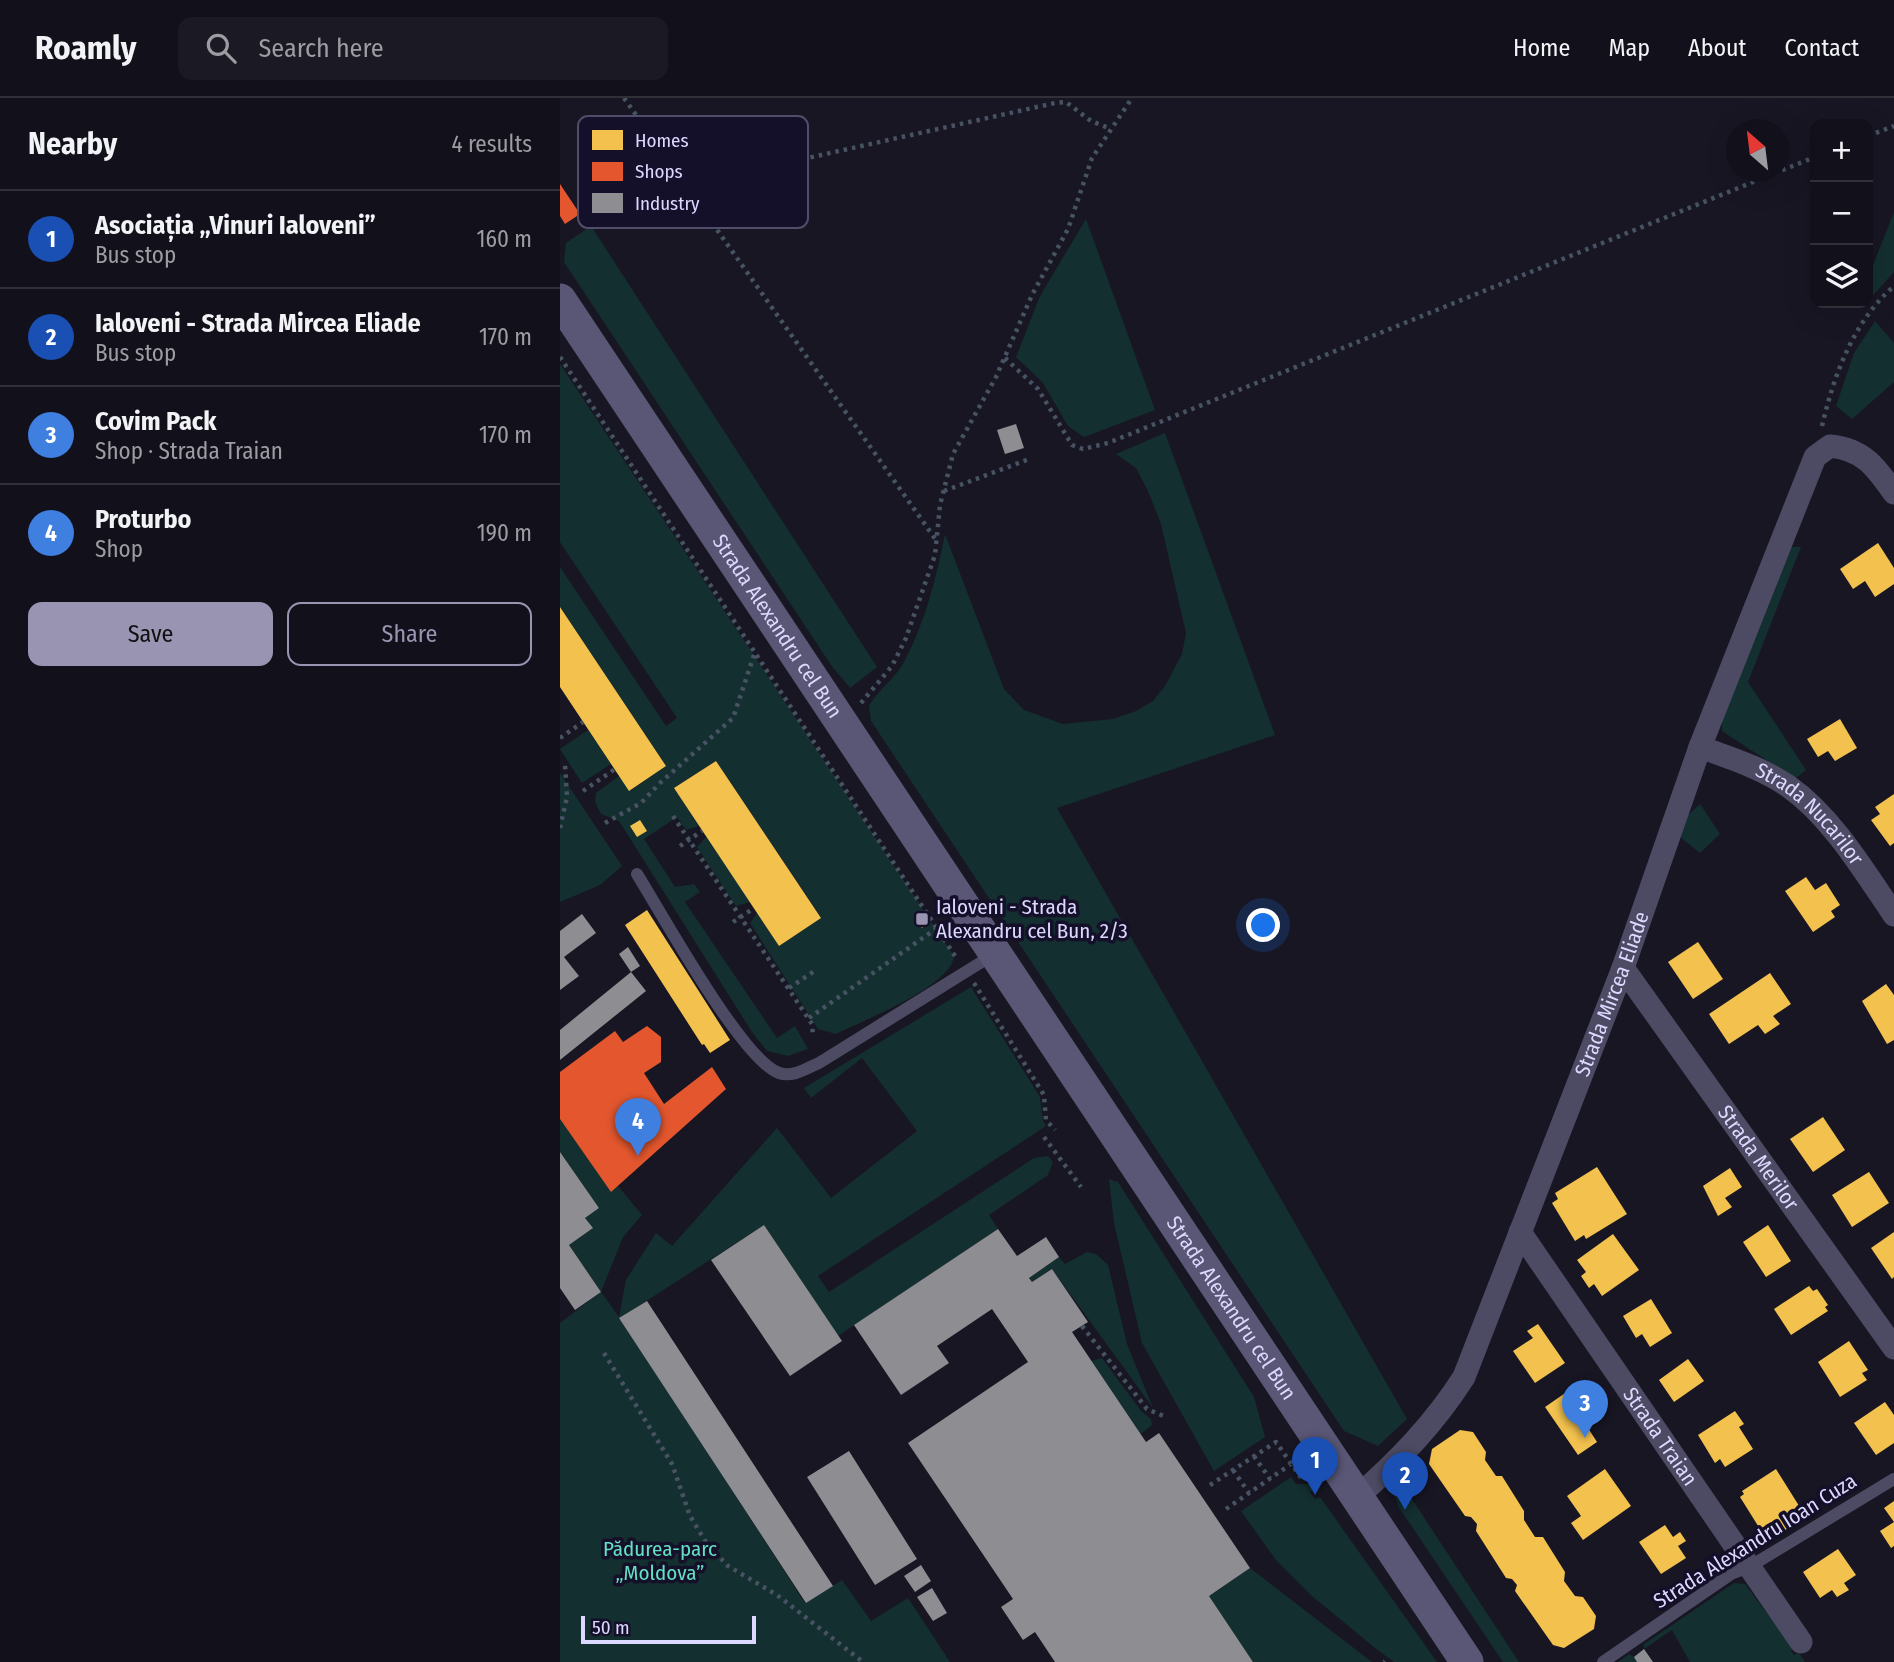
<!DOCTYPE html>
<meta charset="utf-8">
<style>
body{margin:0;font-family:"Fira Sans Condensed",sans-serif;background:#1b1923;color:#f1f3f6}
.controls{position:absolute;right:21px;top:21px;display:grid;overflow:hidden;border-radius:14px;box-shadow:0 7px 28px #0002}
.controls button{width:63px;height:63px;display:grid;place-items:center;padding:0;border:0;border-bottom:2px solid #313039;background:#12101a;color:#f1f3f6;font:35px sans-serif}
.compass{position:absolute;left:1166px;top:21px;width:63px;height:63px;border-radius:50%;background:#12101a;box-shadow:0 7px 28px #0002;rotate:332deg}
.scale{position:absolute;left:21px;bottom:18px;width:175px;box-sizing:border-box;padding-left:7px;border:4px solid #ddd8ff;border-top:0;font-size:19px;line-height:24px;white-space:nowrap;color:#ddd8ff;-webkit-text-stroke:5px #151029;paint-order:stroke}
.you{position:absolute;left:704px;top:828px;width:24px;height:24px;margin:-18px;border:5px solid #fff;border-radius:50%;background:#1a73e8;box-shadow:0 0 0 10px #1a73e833}
.badge{display:grid;place-items:center;width:46px;height:46px;border-radius:50%;background:#9894b2;color:#fff;font-size:23px;font-weight:700}
.pin{position:absolute;translate:-50% -58px;filter:drop-shadow(0 2px 4px #0008)}
.pin::after{content:'';position:absolute;top:37px;width:24px;height:21px;background:inherit;clip-path:polygon(0 0,100% 0,50% 100%)}
.list{margin:0;padding:0;list-style:none}
h2{display:flex;justify-content:space-between;align-items:center;height:91px;margin:0;padding:0 28px;font-size:30px}
h2 small{font-size:23px;font-weight:400;color:#9c9da2}
.list li{display:grid;grid-template-columns:46px 1fr auto;gap:21px;align-items:center;box-sizing:border-box;height:98px;padding:0 28px;border-top:2px solid #313039}
.list b{display:block;font-size:26px;white-space:nowrap}
.list p{margin:0;font-size:23px;white-space:nowrap;color:#9c9da2}
.list em{font-size:23px;font-style:normal;color:#9c9da2}
.actions{display:flex;gap:14px;padding:21px 28px}
.actions a{flex:1;padding:16px 0;border:2px solid #9894b2;border-radius:14px;text-align:center;font-size:24px;color:#9894b2}
.actions .main{background:#9894b2;color:#111}
.icon{flex:none;width:38px;height:38px;fill:none;stroke:currentColor;stroke-width:2;stroke-linecap:round;stroke-linejoin:round}
.map{position:relative;flex:none;width:1334px;height:1564px;overflow:hidden}
header{display:flex;align-items:center;gap:42px;box-sizing:border-box;height:98px;padding:0 35px;background:#12101a;border-bottom:2px solid #313039}
header strong{font-size:33px}
nav{display:flex;gap:38px;margin-inline-start:auto;font-size:24px}
.search{width:490px;height:63px;background:#1b1923;display:flex;align-items:center;gap:18px;box-sizing:border-box;padding:0 24px;border-radius:14px;color:#9c9da2;font-size:26px}
main{display:flex}
aside{flex:1;background:#12101a}
.map>svg:first-child{display:block}
.green{fill:#142f30}
.homes{fill:#f2c14e}
.shops{fill:#e4572e}
.industry{fill:#8d8d92}
.lines{fill:none;stroke-linecap:round;stroke-linejoin:round}
.path{stroke:#475362;stroke-width:4.5;stroke-dasharray:3.5 5;stroke-linecap:butt}
.lane{stroke:#4c4b63;stroke-width:12}
.street{stroke:#4c4b63;stroke-width:23}
.secondary{stroke:#5a5776;stroke-width:33}
.poi-dot{fill:#9894b2;stroke:#151029;stroke-width:2.5}
.labels{text-anchor:middle;dominant-baseline:central;stroke-width:7;stroke-linejoin:round;paint-order:stroke}
.street-label{font-size:21px;fill:#ddd8ff;stroke:#151029}
.poi-label{font-size:21px;fill:#ddd8ff;stroke:#151029;text-anchor:start}
.park-label{font-size:21px;fill:#63e0c4;stroke:#151029}
.key{fill:#151029;stroke:#514c69;stroke-width:2}
.key-label{font-size:19px;fill:#ddd8ff}
</style>
<header>
<strong>Roamly</strong>
<div class="search"><svg class="icon" aria-label="search" viewBox="0 0 24 24"><circle cx="10" cy="10" r="6"/><path d="M15 15l6 6"/></svg>Search here</div>
<nav><a>Home</a><a>Map</a><a>About</a><a>Contact</a></nav>
</header>
<main>
<aside>
<h2>Nearby<small>4 results</small></h2>
<ul class="list">
<li><span class="badge" style="background:#1a4fb4">1</span><div><b>Asociația „Vinuri Ialoveni”</b><p>Bus stop</p></div><em>160 m</em></li>
<li><span class="badge" style="background:#1a4fb4">2</span><div><b>Ialoveni - Strada Mircea Eliade</b><p>Bus stop</p></div><em>170 m</em></li>
<li><span class="badge" style="background:#3f7fe0">3</span><div><b>Covim Pack</b><p>Shop · Strada Traian</p></div><em>170 m</em></li>
<li><span class="badge" style="background:#3f7fe0">4</span><div><b>Proturbo</b><p>Shop</p></div><em>190 m</em></li>
</ul>
<div class="actions"><a class="main">Save</a><a>Share</a></div>
</aside>
<div class="map">
<svg width="1334" height="1564" viewBox="0 0 1334 1564">
<rect width="100%" height="100%" fill="#181623"/>
<path class="green" d="M1334,114V174L1308,203V180Z
M526,121L595,312L524,339L508,328L483,285L456,259L480,198Z
M31,128L317,569L290,590L271,567L4,164L6,145Z
M1315,223L1334,245V284L1292,321L1276,308L1294,255Z
M0,266L394,858C392,888 302,923 276,936L258,931L190,825L197,815L219,848L261,819L156,663L114,690L139,728L126,732L117,719L84,741L115,789L134,786L140,794L125,804L217,940L235,928L248,951L228,958L207,953L192,934L59,723L41,716L35,704L36,695L59,678L70,693L106,668L0,509V469L106,628L117,620L0,444Z
M605,335L715,637L497,710L847,1321L818,1348L784,1333L311,623L309,608C318,592 334,581 343,566C365,525 376,481 385,436L444,591L464,612L503,626L553,621L576,613L593,603L605,588L622,556L626,535L601,426L588,393L576,370L556,356Z
M1225,449H1241L1188,584L1246,672L1235,681L1162,633V619Z
M28,632L51,666L22,685L0,651Z
M0,675L62,768L40,787L0,804Z
M1140,706L1160,736L1140,755L1120,739L1128,717Z
M146,739L190,804L176,808L137,749Z
M411,889L480,999L483,1023L486,1028L258,1178L269,1194L474,1060L488,1058L493,1064L488,1077L429,1117L438,1131L278,1238L204,1127L60,1220L245,1505L282,1482L311,1523L348,1500L390,1564H0V1225L41,1194L9,1147L32,1131L25,1120L39,1110L0,1054V1021L51,1093L58,1088L82,1117L63,1139L41,1194L59,1219L66,1182L96,1135L112,1148L217,1030L271,1100L357,1033L302,960L251,1000L244,990Z
M549,1081L558,1084L694,1299L705,1339L654,1373L582,1245L554,1125Z
M527,1154L536,1156L548,1167L567,1246L593,1310L492,1171L472,1184L469,1180L499,1159L505,1166Z
M542,1260L581,1313L591,1321L592,1327L581,1336L531,1263Z
M731,1379L736,1386H752L755,1390L750,1394L755,1401L760,1399L877,1564H834L815,1550L752,1498L716,1462L681,1413Z
M840,1383L959,1564H943L838,1408L833,1392Z
M690,1470L812,1564H693L649,1498Z
M1174,1485L1185,1486L1233,1550L1231,1553L1234,1557L1239,1555L1245,1564H1130L1112,1532L1084,1551L1093,1564H1058L1069,1556L1074,1559L1084,1551V1546Z"/>
<path class="homes" d="M1318,445L1334,470V486L1315,499L1305,483L1293,491L1280,471Z
M0,509L106,668L69,693L0,589Z
M1280,621L1297,650L1275,663L1268,653L1258,659L1247,641Z
M156,663L261,820L219,848L114,690Z
M1334,696V745L1330,748L1311,722L1320,716L1315,709Z
M80,722L87,733L77,739L70,728Z
M1246,779L1255,792L1266,785L1280,807L1271,813L1275,819L1253,834L1225,793Z
M87,812L170,942L150,955L144,946L142,947L65,827Z
M361,813L369,824L362,830L354,818Z
M1138,844L1163,881L1133,901L1108,864Z
M1210,875L1231,906L1213,918L1220,926L1205,936L1198,927L1169,946L1149,916Z
M1326,886L1334,897V942L1327,946L1302,903Z
M1263,1019L1285,1052L1253,1074L1230,1041Z
M1037,1069L1067,1116L1026,1141L1024,1137L1015,1143L992,1105L998,1101L995,1095Z
M1170,1070L1182,1089L1165,1100L1172,1109L1158,1118L1143,1088Z
M1309,1074L1329,1105L1292,1129L1272,1097Z
M1208,1127L1231,1163L1206,1179L1183,1144Z
M1334,1134V1179L1332,1181L1311,1150Z
M1053,1136L1079,1172L1042,1198L1034,1186L1029,1190L1021,1178L1026,1174L1017,1162Z
M1249,1188L1253,1193L1257,1191L1268,1207L1265,1209L1268,1213L1231,1237L1214,1211Z
M1091,1201L1112,1235L1090,1249L1082,1236L1076,1240L1063,1218Z
M978,1226L1005,1265L975,1285L953,1253L973,1240L967,1233Z
M1289,1243L1308,1272L1302,1275L1307,1282L1280,1299L1258,1264Z
M1128,1261L1144,1283L1114,1304L1099,1282Z
M1014,1289L1037,1324L1028,1330L1037,1344L1018,1357L985,1309Z
M1325,1304L1334,1317V1345L1316,1357L1294,1325Z
M1175,1313L1184,1326L1179,1329L1193,1351L1165,1369L1160,1361L1155,1365L1138,1337Z
M900,1332L913,1334L926,1354L925,1362L936,1378H942L964,1413V1422L975,1439H983L1005,1474L1004,1483L1015,1498L1023,1499L1036,1518L1034,1531L1004,1550L993,1547L955,1493L957,1487L952,1481L946,1480L916,1433L917,1426L911,1419L905,1418L869,1366L872,1351Z
M1045,1371L1071,1408L1023,1442L1011,1425L1021,1418L1007,1398Z
M1216,1371L1246,1419L1214,1439L1211,1435L1205,1439L1180,1399L1184,1396L1182,1393Z
M1334,1403V1448L1331,1450L1320,1433L1334,1424L1324,1410Z
M1105,1427L1113,1439L1120,1434L1126,1443L1118,1448L1126,1460L1101,1476L1079,1444Z
M1278,1451L1296,1477L1284,1485L1289,1492L1277,1499L1272,1492L1260,1500L1243,1474Z"/>
<path class="shops" d="M0,86L20,116L5,126L0,118Z
M87,928L101,939V964L84,975L104,1006L152,969L166,991L51,1094L0,1021V974L55,933L63,944Z"/>
<path class="industry" d="M456,326L464,350L445,356L437,332Z
M22,816L36,835L4,859L19,878L0,892V833Z
M68,849L80,868L71,874L59,856Z
M71,874L86,893L0,962V932Z
M0,1054L39,1110L25,1120L33,1130L9,1147L41,1194L15,1212L0,1190Z
M204,1127L282,1243L230,1278L151,1162Z
M438,1131L457,1158L486,1139L499,1159L469,1180L472,1184L492,1171L528,1224L512,1234L586,1344L599,1335L690,1470L649,1498L693,1564H495L475,1534L463,1542L441,1509L453,1501L348,1345L468,1264L432,1211L377,1248L389,1265L341,1297L294,1227Z
M87,1203L273,1488L246,1505L59,1220Z
M289,1353L357,1461L315,1487L247,1379Z
M361,1467L371,1483L355,1494L344,1478Z
M372,1490L387,1515L373,1523L357,1499Z
M1084,1551L1093,1564H1077L1074,1559Z"/>
<g class="lines">
<path class="path" d="M64,0L376,442
M1308,38L1334,28
M126,87L495,5L506,4L531,23L551,31
M0,259L397,861
M445,260L478,291L512,347L523,351L548,345L1255,59
M1262,328C1274,277 1293,224 1334,188
M384,393L469,361
M301,605L332,568L346,540L375,457L380,407L393,356L436,279L472,197L508,131L532,60L572,0
M0,640L23,624
M23,693L55,671
M113,718L252,926L253,938
M45,725L81,705L100,685L173,620L195,554
M0,730L7,699L5,666
M120,748L142,733
M173,824L194,810
M414,885L484,997L486,1022L495,1032
M229,890L256,872
M249,920L377,830
M484,1039L521,1089
M522,1228L587,1311L606,1319
M44,1255L112,1366L130,1418L147,1446L168,1468L217,1497L303,1564
M694,1358L710,1381
M673,1372L689,1395
M650,1387L716,1344L741,1380L751,1381
M666,1411L731,1366
M824,1564L825,1563"/>
<path class="lane" d="M77,776C102,816 182,962 219,975C233,980 247,970 259,965L436,855
M1043,1564L1171,1476L1189,1469L1334,1381"/>
<g class="street">
<path id="s1" d="M1140,649C1170,660 1202,670 1228,688C1272,719 1304,773 1334,817"/>
<path id="s2" d="M1063,870L1334,1250"/>
<path id="s3" d="M960,1134L1241,1544"/>
<path id="s4" d="M797,1399C839,1362 874,1326 904,1279L1063,870L1140,649L1255,359L1270,348C1303,351 1316,369 1334,395"/>
</g>
<path class="secondary" id="s5" d="M0,202L907,1564"/>
</g>
<rect class="poi-dot" x="355" y="814" width="14" height="14" rx="3.5"/>
<g class="labels">
<g class="street-label">
<text stroke="none"><textPath href="#s5" startOffset="392">Strada Alexandru cel Bun</textPath></text>
<text stroke="none"><textPath href="#s1" startOffset="131">Strada Nucarilor</textPath></text>
<text stroke="none"><textPath href="#s4" startOffset="572">Strada Mircea Eliade</textPath></text>
<text stroke="none"><textPath href="#s2" startOffset="233">Strada Merilor</textPath></text>
<text stroke="none"><textPath href="#s5" startOffset="1211">Strada Alexandru cel Bun</textPath></text>
<text stroke="none"><textPath href="#s3" startOffset="248">Strada Traian</textPath></text>
<text transform="translate(1195 1443) rotate(-32)">Strada Alexandru Ioan Cuza</text>
</g>
<g class="poi-label">
<text x="376" y="809">Ialoveni - Strada<tspan x="376" dy="24">Alexandru cel Bun, 2/3</tspan></text>
</g>
<g class="park-label">
<text x="100" y="1451">Pădurea-parc<tspan x="100" dy="24">„Moldova”</tspan></text>
</g>
</g>
<rect x="18" y="18" width="230" height="112" rx="10" class="key"/>
<rect x="32" y="32" width="31" height="20" fill="#f2c14e"/>
<rect x="32" y="64" width="31" height="19" fill="#e4572e"/>
<rect x="32" y="95" width="31" height="20" fill="#8d8d92"/>
<g class="key-label">
<text x="75" y="49">Homes</text>
<text x="75" y="80">Shops</text>
<text x="75" y="112">Industry</text>
</g>
</svg>
<div class="controls">
<button>+</button>
<button>−</button>
<button><svg class="icon" aria-label="layers" viewBox="0 0 24 24"><path d="M12 4l9 5-9 5-9-5zM3 14l9 5 9-5"/></svg></button>
</div>
<svg class="compass" viewBox="-18 -18 36 36"><path d="M0-13l5 13h-10z" fill="#e53935"/><path d="M0 13l5-13h-10z" fill="#9c9da2"/></svg>
<div class="scale">50 m</div>
<div class="you"></div>
<div class="pin badge" style="left:755px;top:1397px;background:#1a4fb4">1</div>
<div class="pin badge" style="left:845px;top:1412px;background:#1a4fb4">2</div>
<div class="pin badge" style="left:1025px;top:1340px;background:#3f7fe0">3</div>
<div class="pin badge" style="left:78px;top:1058px;background:#3f7fe0">4</div>
</div>
</main>
